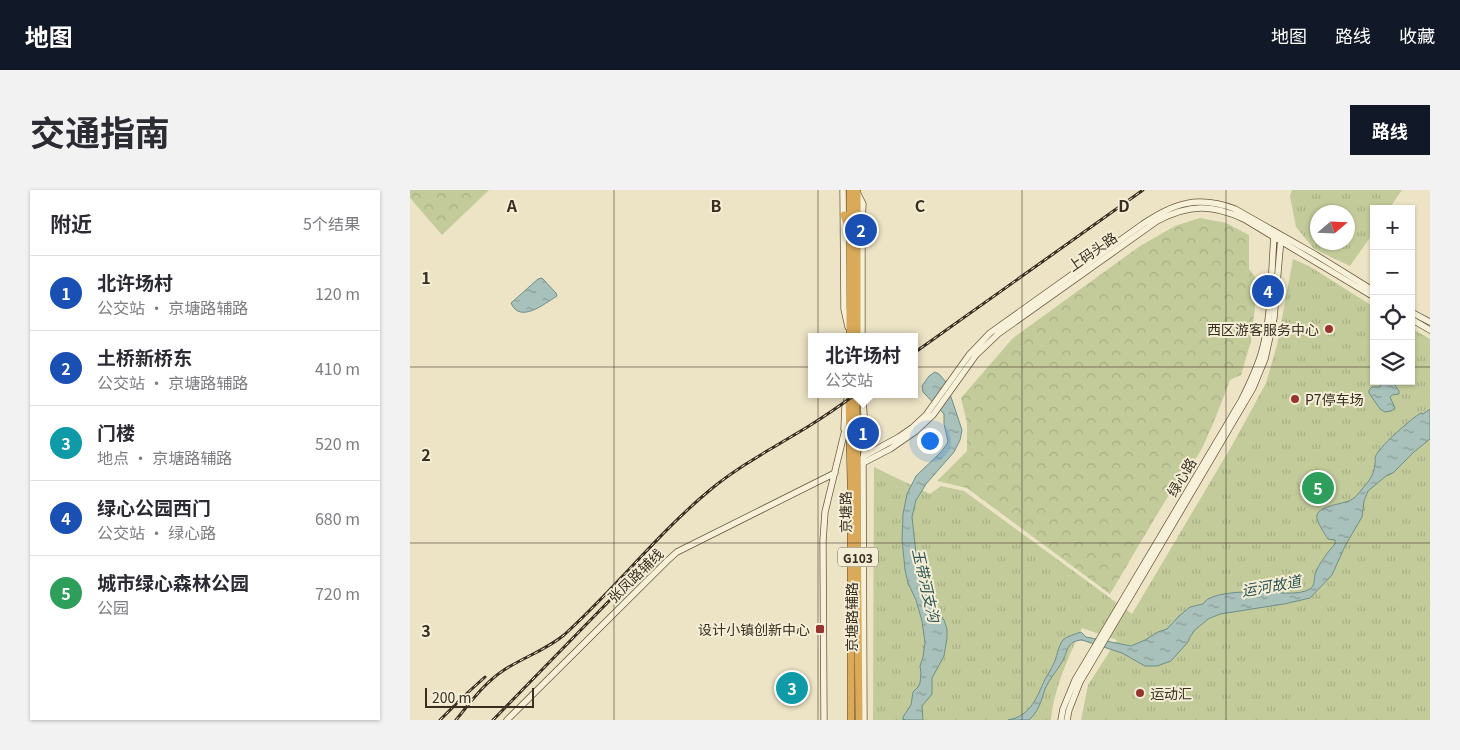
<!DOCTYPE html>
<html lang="zh">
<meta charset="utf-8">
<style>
body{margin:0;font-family:Georgia,"Noto Sans SC",serif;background:#f2f2f3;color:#2b2b33}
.controls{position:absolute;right:15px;top:15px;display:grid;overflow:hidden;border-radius:0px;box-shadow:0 1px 4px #0004}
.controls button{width:45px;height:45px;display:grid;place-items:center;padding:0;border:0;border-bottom:1px solid #e1e1e2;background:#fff;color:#2b2b33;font:25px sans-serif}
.compass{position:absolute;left:900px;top:15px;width:45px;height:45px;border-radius:50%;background:#fff;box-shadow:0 1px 4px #0004;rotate:71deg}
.scale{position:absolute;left:15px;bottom:12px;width:109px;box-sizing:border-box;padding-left:5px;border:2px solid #392e20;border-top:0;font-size:14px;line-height:18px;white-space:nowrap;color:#392e20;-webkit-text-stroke:4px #f5eed6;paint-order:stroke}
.you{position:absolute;left:519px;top:250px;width:18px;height:18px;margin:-12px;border:4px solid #fff;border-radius:50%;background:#1a73e8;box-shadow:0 0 0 8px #1a73e833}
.badge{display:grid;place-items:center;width:32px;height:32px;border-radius:50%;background:#111827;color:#fff;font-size:16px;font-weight:700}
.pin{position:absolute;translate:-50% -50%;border:2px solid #fff;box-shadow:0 1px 5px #0006}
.popup{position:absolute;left:398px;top:143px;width:110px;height:65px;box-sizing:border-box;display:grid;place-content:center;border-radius:0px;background:#fff;filter:drop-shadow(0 1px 4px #0005);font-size:16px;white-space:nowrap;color:#7c7c81}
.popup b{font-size:19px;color:#2b2b33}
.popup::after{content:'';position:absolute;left:50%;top:100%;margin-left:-10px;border:10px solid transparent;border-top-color:#fff}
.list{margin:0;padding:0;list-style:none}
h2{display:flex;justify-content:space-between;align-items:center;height:65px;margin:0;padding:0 20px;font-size:21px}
h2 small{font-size:16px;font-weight:400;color:#7c7c81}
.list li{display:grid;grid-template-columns:32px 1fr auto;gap:15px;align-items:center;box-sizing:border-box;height:75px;padding:0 20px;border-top:1px solid #e1e1e2}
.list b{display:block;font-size:19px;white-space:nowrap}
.list p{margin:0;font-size:16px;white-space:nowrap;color:#7c7c81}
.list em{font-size:16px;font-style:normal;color:#7c7c81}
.icon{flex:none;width:28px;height:28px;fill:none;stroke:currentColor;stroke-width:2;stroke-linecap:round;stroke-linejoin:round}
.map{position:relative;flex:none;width:1020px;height:530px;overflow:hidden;border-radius:0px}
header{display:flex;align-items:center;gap:30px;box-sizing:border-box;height:70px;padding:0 25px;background:#111827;color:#fff}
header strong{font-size:24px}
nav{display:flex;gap:28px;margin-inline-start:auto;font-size:18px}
.intro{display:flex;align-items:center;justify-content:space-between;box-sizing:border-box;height:120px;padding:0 30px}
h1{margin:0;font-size:35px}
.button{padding:12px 22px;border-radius:0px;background:#111827;color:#fff;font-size:18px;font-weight:700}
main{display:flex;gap:30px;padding:0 30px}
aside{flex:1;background:#fff;border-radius:0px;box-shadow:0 1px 4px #0004}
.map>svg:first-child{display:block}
.forest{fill:url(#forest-crowns)}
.park{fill:url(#park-tufts);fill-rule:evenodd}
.water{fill:url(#water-ripples);stroke:#6e8f89}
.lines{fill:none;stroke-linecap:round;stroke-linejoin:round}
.secondary-casing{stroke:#6a583f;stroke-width:7}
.highway-casing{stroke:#564430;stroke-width:8}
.secondary{stroke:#f8f1d9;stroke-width:5.5}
.highway{stroke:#daaa5a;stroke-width:7}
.rail-casing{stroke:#392e20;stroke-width:3}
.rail{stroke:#f5eed6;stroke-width:1;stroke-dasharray:4;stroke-linecap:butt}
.grid{fill:none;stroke:#392e20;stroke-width:1;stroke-opacity:0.55}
.poi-dot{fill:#96342e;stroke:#f5eed6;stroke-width:2}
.labels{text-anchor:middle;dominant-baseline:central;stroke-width:4;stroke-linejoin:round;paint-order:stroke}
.shield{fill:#f5eed6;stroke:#716857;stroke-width:1}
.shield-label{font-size:12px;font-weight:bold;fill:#392e20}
.street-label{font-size:14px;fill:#392e20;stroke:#f5eed6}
.poi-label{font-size:14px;fill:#392e20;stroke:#f5eed6;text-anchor:end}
.water-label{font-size:15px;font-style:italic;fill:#2f5858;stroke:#f5eed6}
.grid-label{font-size:16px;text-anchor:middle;font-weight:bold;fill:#392e20;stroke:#f5eed6;stroke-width:4;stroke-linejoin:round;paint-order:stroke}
</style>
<header>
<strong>地图</strong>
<nav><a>地图</a><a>路线</a><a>收藏</a></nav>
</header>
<div class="intro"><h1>交通指南</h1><a class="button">路线</a></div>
<main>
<aside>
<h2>附近<small>5个结果</small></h2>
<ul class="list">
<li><span class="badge" style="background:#1a4fb4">1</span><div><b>北许场村</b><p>公交站 · 京塘路辅路</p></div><em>120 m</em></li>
<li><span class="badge" style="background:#1a4fb4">2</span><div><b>土桥新桥东</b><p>公交站 · 京塘路辅路</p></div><em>410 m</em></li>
<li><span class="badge" style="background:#0f9aa8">3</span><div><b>门楼</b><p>地点 · 京塘路辅路</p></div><em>520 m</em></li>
<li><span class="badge" style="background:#1a4fb4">4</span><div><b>绿心公园西门</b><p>公交站 · 绿心路</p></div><em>680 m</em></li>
<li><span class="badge" style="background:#2e9e5b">5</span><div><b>城市绿心森林公园</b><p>公园</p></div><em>720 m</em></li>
</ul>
</aside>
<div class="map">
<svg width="1020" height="530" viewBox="0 0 1020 530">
<defs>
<pattern id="forest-crowns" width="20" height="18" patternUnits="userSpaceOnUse" patternTransform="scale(1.25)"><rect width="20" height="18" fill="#c3cb9a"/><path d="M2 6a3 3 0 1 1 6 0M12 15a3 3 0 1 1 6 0" fill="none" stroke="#a8af84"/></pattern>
<pattern id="park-tufts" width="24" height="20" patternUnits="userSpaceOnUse" patternTransform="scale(1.25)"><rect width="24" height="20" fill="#c3cb9a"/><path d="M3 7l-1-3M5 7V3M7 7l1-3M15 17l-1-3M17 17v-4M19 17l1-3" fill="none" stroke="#a8af84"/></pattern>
<pattern id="water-ripples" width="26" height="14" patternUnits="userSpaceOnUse" patternTransform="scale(1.25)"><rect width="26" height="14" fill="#a8c1bb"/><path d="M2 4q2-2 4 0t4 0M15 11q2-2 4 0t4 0" fill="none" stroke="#8a9d98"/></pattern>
</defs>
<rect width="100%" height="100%" fill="#ede4c6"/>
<path class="forest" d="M0,0H79L32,45L0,8Z
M790,28L816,33L839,45V79L848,91L841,151L831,185L820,190C812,211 804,233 794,254C785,273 771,287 759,305C739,337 720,371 700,404L557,298L527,291L557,261V233L551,208L603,148L730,56L765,36Z"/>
<path class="park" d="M882,0H992L979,19H964V42L940,76L904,59L886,37L880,6ZM908,22H938V52H908Z
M883,69L899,76L964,117V191H1001V138L1020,149V530H671L678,495L707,450L672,438C659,466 644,498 641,530H463L464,277L520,304L531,296L554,301L722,424L824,252L856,193L867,155Z"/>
<path class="water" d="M132,88L146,103L147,106C134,114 110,134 101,113L128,89Z
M525,182L529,184L536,192L552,240L550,250L544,262L516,294L510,304L506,310L502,327L508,382L517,403L534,430L537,439V448L534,466L522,488V504L512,516L513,530H493V527L501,515L503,502L508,497L510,493L511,483L510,476L513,467L515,453L512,431L506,410L498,393L495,380L492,349L493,324L497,304L506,286L531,262L537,254L538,251L534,234V224L513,202L512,196L519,186Z
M973,191H982L989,201V204L982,205L980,207L985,218L981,221L975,222L970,219L959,203V200L962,197H970Z
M1020,219V249L1004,262L983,283L976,286L958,301L954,311L952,327L935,356L922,385L900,408L874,414L810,424L798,429L785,440L780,447L778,452L761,471L747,476H735L712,463L672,450C656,451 658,462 652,472C647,481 639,489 635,499C631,511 629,521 619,530H598C621,526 627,507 635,489C638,484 641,480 643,475C647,468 648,456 653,450C657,446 666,444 671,442L676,447L721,456L735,450L748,442L757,439L769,426L780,417L793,414C793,414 797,409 798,409C810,402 840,401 854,402C867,402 888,406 900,399C906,395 903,388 906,382C908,375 920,359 925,354V350L918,349C915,344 905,330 907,325C909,316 933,314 941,310C945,308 949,303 952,299C959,292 965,283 965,272C966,271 965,270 965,268C966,259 1002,228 1011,223L1013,224Z"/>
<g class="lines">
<defs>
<path id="secondary" d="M433,0L434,119L438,137
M447,2L453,14L452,31V147
M1001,122L1020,132
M1001,129L1020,140
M453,204C453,225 458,248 453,268L454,530
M434,239L435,217L438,206
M454,266L489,247L502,238L516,225L559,165L580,143L733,34C764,13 788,5 825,19L906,65L964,101
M453,273L480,259L506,241L523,225L566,165L588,144L747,31C779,14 802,14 834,29L964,107
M97,530L257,371L267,362L425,283
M414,530L413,351L415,322L434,244L439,233
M651,530L653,519L665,490L831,211C839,195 847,179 852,161C862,124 861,84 864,46
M657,530L659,520L670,492L843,198L855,169L864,128L871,48"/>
<path id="highway" d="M434,25L439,39
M440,147V0
M447,147V0
M439,204L441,292V530
M446,204L449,530"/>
</defs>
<use href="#secondary" class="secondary-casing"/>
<use href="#highway" class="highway-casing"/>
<use href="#secondary" class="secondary"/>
<use href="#highway" class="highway"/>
<defs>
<path id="rail" d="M504,163L733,0
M30,530L54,506L75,487
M46,530C60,513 74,493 94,480C114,467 136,460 154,445C205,399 247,344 300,300C330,275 365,257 399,236C415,226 431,215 446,204
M83,530L200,410"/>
</defs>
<use href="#rail" class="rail-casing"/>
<use href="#rail" class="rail"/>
</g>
<path class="grid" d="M204,0V530M408,0V530M612,0V530M816,0V530M0,177H964M1001,177H1020M0,353H1020"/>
<g class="poi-dot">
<circle cx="919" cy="139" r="5"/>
<circle cx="885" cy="209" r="5"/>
<rect x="405" y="434" width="10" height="10" rx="2.5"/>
<circle cx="730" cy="503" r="5"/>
</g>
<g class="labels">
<rect class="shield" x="428" y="357.5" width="40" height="19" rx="4"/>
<g class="shield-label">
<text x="448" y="367">G103</text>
</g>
<g class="street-label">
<text transform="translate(682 61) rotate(-35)">上码头路</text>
<text transform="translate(771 287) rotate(-59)">绿心路</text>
<text transform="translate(435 322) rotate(-91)">京塘路</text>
<text transform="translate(225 385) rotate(-44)">张凤路辅线</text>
<text transform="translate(441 427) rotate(-90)">京塘路辅路</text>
</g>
<g class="poi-label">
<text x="909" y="139">西区游客服务中心</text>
<text x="895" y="209" text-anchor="start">P7停车场</text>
<text x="400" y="439">设计小镇创新中心</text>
<text x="740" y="503" text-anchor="start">运动汇</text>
</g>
<g class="water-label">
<text transform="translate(517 395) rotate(77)">玉带河支沟</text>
<text transform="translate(861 395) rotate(-10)">运河故道</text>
</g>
</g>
<g class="grid-label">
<text x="102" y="22">A</text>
<text x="306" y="22">B</text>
<text x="510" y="22">C</text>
<text x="714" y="22">D</text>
<text x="16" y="94">1</text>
<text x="16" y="271">2</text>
<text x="16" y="447">3</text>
</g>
</svg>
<div class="controls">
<button>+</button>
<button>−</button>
<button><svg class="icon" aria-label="locate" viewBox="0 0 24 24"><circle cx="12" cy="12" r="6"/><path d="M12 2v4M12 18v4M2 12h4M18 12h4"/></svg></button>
<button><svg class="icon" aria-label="layers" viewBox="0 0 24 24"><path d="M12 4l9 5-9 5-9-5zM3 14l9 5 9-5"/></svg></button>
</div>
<svg class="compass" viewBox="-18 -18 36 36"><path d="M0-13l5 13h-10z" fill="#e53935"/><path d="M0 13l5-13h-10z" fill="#7c7c81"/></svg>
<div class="scale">200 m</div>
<div class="you"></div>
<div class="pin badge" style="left:453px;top:243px;background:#1a4fb4">1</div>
<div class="popup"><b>北许场村</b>公交站</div>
<div class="pin badge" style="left:451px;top:40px;background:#1a4fb4">2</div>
<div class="pin badge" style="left:382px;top:498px;background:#0f9aa8">3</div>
<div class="pin badge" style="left:858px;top:101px;background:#1a4fb4">4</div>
<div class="pin badge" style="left:908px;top:298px;background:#2e9e5b">5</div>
</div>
</main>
